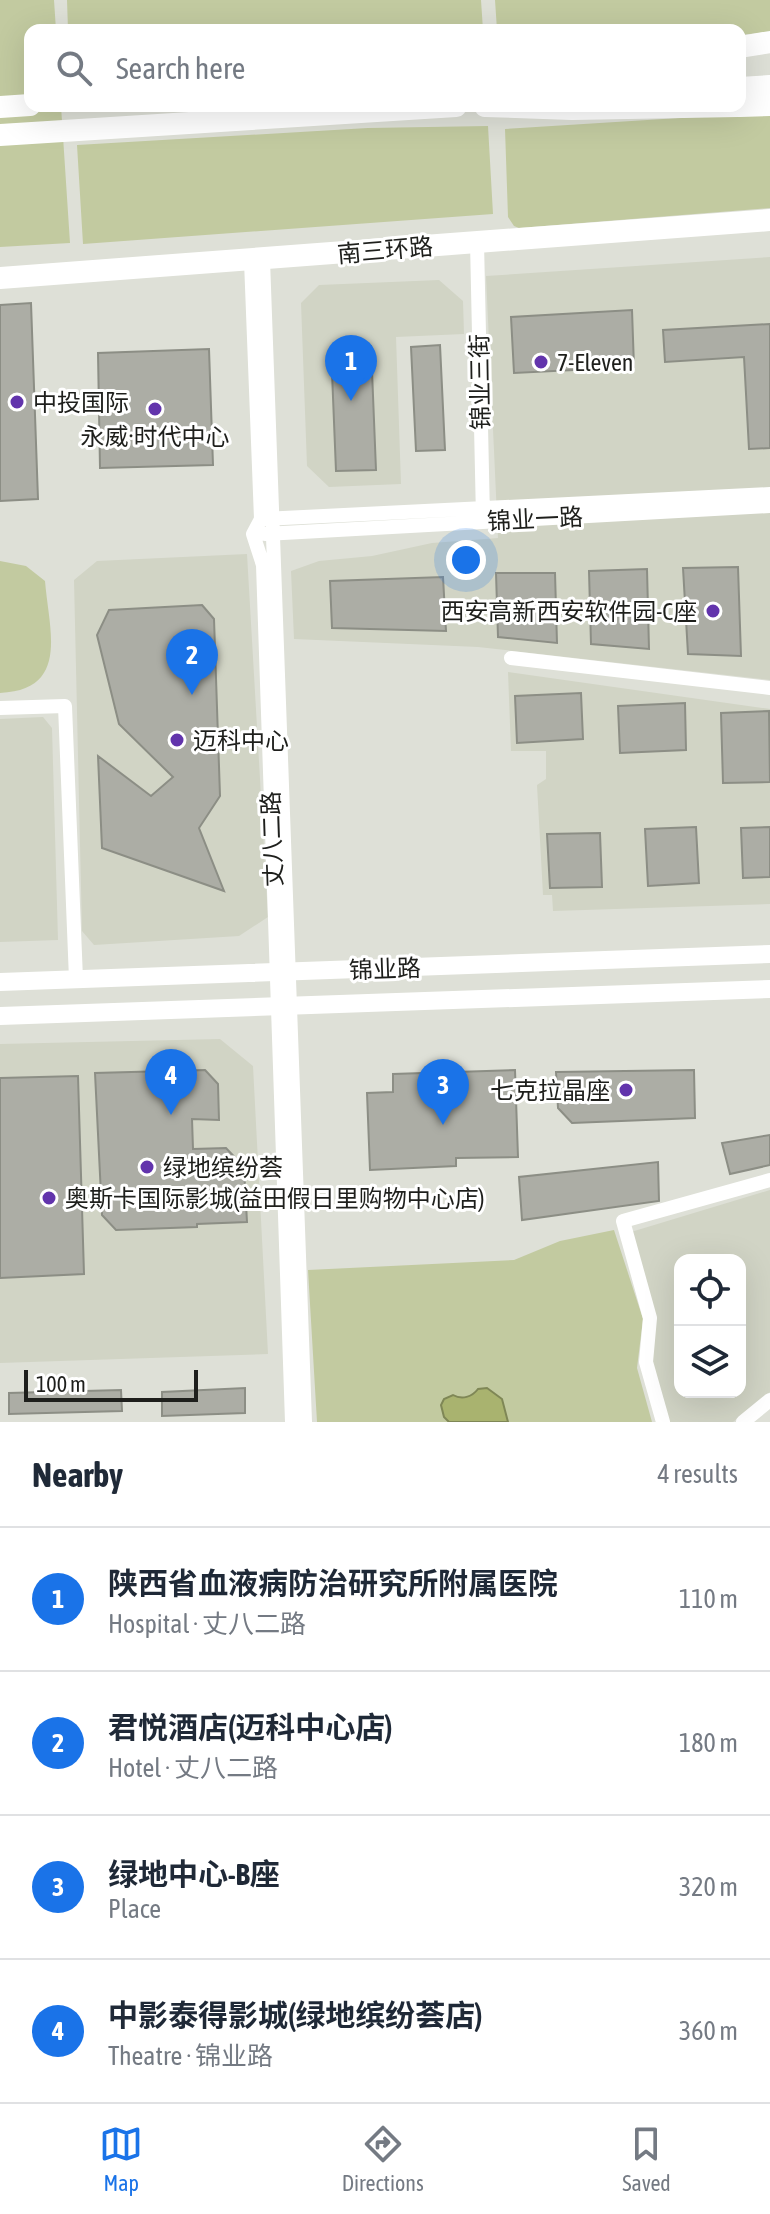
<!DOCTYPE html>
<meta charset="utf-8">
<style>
body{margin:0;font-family:"Asap Condensed","Noto Sans SC",sans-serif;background:#f6f6f7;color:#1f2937}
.controls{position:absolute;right:24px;bottom:24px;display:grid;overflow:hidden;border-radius:16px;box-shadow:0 8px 32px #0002}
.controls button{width:72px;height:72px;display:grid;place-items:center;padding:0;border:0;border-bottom:2px solid #e0e1e3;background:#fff;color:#1f2937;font:40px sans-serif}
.scale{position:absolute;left:24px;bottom:20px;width:174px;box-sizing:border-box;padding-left:8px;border:4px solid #1e1f1c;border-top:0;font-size:22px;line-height:28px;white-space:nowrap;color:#1e1f1c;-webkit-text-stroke:6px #fff;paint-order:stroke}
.you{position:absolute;left:466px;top:560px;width:28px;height:28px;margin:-20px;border:6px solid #fff;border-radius:50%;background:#1a73e8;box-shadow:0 0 0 12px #1a73e833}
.badge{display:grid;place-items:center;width:52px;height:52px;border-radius:50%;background:#1a73e8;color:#fff;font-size:26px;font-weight:700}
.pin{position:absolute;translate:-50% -66px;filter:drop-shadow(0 2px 4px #0008)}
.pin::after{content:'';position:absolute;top:42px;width:28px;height:24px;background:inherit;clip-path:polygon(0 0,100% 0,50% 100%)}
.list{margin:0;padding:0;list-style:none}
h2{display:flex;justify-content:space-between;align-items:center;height:104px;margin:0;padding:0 32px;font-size:34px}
h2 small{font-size:26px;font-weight:400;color:#747a83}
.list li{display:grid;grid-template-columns:52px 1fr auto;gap:24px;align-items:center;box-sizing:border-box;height:144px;padding:0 32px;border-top:2px solid #e0e1e3}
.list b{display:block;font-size:30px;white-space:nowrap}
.list p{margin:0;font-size:26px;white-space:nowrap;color:#747a83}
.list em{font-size:26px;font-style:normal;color:#747a83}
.icon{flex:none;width:44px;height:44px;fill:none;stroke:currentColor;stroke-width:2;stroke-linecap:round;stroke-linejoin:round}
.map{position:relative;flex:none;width:770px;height:1422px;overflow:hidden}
.search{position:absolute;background:#fff;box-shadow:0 8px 32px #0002;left:24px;right:24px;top:24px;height:88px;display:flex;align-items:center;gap:20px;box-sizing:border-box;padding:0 28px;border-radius:16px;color:#747a83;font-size:30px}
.sheet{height:680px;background:#fff}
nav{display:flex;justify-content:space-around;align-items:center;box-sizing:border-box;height:112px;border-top:2px solid #e0e1e3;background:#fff;font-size:22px;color:#747a83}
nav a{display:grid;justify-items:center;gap:4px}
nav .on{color:#1a73e8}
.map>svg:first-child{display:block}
.built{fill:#d1d4c5;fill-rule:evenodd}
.green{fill:#c2caa0}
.water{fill:#a9b36f;stroke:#7f8756;stroke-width:2}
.building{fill:#acada5;stroke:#8c8e85;stroke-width:2}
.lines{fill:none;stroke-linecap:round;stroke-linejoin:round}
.minor{stroke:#fff;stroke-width:14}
.major{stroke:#fff;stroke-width:18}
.highway{stroke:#fff;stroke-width:22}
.poi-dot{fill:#6234ac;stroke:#fff;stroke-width:3}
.labels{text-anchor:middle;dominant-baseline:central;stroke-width:6;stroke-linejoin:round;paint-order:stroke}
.street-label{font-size:24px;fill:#1e1f1c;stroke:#fff}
.poi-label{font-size:24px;fill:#1e1f1c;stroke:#fff;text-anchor:start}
</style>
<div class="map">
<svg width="770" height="1422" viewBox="0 0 770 1422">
<rect width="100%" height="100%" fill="#dee0d7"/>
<path class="built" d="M770,257V680L478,647L294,639L291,571L319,561L372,556L432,543L498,538L486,276Z
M439,280L463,301L464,334L396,337L401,484L329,487L307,466L301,303L319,285Z
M247,554L268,917L239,936L94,945L82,931L74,580L97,561Z
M508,672L770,709V904L553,911L552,895H543L537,785L546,779V751H511Z
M43,717L52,728L58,940L0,942V719Z
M220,1039L253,1066L268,1354L0,1363V1044Z
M770,1190V1392L733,1422H668L650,1362L631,1232ZM680,1260H740V1392H680Z"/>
<path class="green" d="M0,0H54L56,30H30V106H61L70,243L0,247Z
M67,0H481L483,30H68Z
M495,0H770V32L740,35V30H497Z
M727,115H770V208L519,228L514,226L508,217L505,129Z
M488,126L493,214L83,244L77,145L368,128Z
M0,561L26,566L45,581C49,630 70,690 0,693Z
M614,1230L643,1319L637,1368L652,1422H317L308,1270L514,1260L560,1241Z"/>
<path class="water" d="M487,1388L502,1399L508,1422H449L444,1417L441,1405L444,1399L453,1395C462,1400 472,1397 478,1389Z"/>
<path class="building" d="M31,303L38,499L0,501V305Z
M632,310L634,367L514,373L511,317Z
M770,324V448L749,449L744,357L665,362L663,330Z
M440,345L445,450L416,451L411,347Z
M371,346L376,470L336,471L331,348Z
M209,349L213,465L100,468L98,353Z
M738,567L741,656L688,654L683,568Z
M647,569L649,649L591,644L589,571Z
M496,573H555L557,643L498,637Z
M443,577L446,631L332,628L330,581Z
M202,605L214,619L220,796L199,828L224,891L102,848L98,756L151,796L173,777L119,724L97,635L109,610Z
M581,693L583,739L517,743L515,696Z
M685,703L686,750L620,753L618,706Z
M769,711L770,782L723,783L721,713Z
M696,827L699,883L648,886L645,829Z
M770,827V877L743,878L741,828Z
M600,833L602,887L550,888L547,834Z
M205,1070L218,1084L219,1120L192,1119L193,1149L226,1148L244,1167L247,1222L197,1224V1227L116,1230L102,1215L95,1073Z
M515,1070L518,1157L456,1158V1166L370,1170L367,1093L393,1092V1074Z
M694,1070L695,1118L572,1123L558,1108L556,1072Z
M78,1076L84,1274L0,1278V1078Z
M770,1135V1165L730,1174L722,1143Z
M658,1162L659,1201L522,1220L519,1177Z
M245,1388V1413L162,1416V1392Z
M121,1390L122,1411L9,1414V1393Z"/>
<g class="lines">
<path class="minor" d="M477,242L483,518
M263,260L305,1422
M251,261L261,519L253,534L263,565L292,1422
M263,519L770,494
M265,534L770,506
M511,658L770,688
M0,708L65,706L76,979
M663,1422L646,1362L650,1318L623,1221L770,1180
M743,1422L770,1400"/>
<path class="major" d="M0,982L770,954
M0,1016L770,989"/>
<path class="highway" d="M740,47L770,42
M740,88L770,86
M485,106L572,109L738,106
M740,106L770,105
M0,107L30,105
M0,135L456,106
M0,278L770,220"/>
</g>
<g class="poi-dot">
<circle cx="541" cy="362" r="8"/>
<circle cx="17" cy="402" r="8"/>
<circle cx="155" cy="409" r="8"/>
<circle cx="713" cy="611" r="8"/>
<circle cx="177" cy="740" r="8"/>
<circle cx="626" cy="1090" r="8"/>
<circle cx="147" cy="1167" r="8"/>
<circle cx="49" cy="1198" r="8"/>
</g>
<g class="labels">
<g class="street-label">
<text transform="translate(385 250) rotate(-5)">南三环路</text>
<text transform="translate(480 382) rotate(-91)">锦业三街</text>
<text transform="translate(535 519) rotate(-3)">锦业一路</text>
<text transform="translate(272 839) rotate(-92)">丈八二路</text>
<text transform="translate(385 969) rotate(-2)">锦业路</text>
</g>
<g class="poi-label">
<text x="557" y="362">7-Eleven</text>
<text x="33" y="402">中投国际</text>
<text x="155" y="436" text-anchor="middle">永威·时代中心</text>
<text x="697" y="611" text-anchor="end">西安高新西安软件园-C座</text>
<text x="193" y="740">迈科中心</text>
<text x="610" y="1090" text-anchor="end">七克拉晶座</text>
<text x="163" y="1167">绿地缤纷荟</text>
<text x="65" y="1198">奥斯卡国际影城(益田假日里购物中心店)</text>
</g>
</g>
</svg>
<div class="controls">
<button><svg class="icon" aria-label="locate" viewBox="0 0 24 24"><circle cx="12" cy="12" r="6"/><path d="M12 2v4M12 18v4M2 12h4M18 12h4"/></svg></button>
<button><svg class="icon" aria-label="layers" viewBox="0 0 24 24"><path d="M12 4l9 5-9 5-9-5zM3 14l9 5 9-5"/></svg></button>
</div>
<div class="scale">100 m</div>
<div class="you"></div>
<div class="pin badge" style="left:351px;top:401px">1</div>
<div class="pin badge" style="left:192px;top:695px">2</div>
<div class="pin badge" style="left:443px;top:1125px">3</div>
<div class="pin badge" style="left:171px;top:1115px">4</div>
<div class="search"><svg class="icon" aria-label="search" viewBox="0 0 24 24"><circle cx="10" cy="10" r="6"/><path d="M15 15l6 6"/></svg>Search here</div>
</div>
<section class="sheet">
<h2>Nearby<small>4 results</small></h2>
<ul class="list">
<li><span class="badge">1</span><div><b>陕西省血液病防治研究所附属医院</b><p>Hospital · 丈八二路</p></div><em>110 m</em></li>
<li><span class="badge">2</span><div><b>君悦酒店(迈科中心店)</b><p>Hotel · 丈八二路</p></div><em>180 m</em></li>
<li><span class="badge">3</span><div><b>绿地中心-B座</b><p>Place</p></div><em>320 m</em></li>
<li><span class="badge">4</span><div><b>中影泰得影城(绿地缤纷荟店)</b><p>Theatre · 锦业路</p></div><em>360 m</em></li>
</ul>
</section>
<nav>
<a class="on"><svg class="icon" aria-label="map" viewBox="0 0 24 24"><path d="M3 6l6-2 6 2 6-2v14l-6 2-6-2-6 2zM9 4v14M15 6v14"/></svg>Map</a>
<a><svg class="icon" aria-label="directions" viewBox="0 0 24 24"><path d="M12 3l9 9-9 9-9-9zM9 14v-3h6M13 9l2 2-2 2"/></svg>Directions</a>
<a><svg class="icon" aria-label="saved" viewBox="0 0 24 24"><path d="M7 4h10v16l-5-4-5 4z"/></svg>Saved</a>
</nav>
